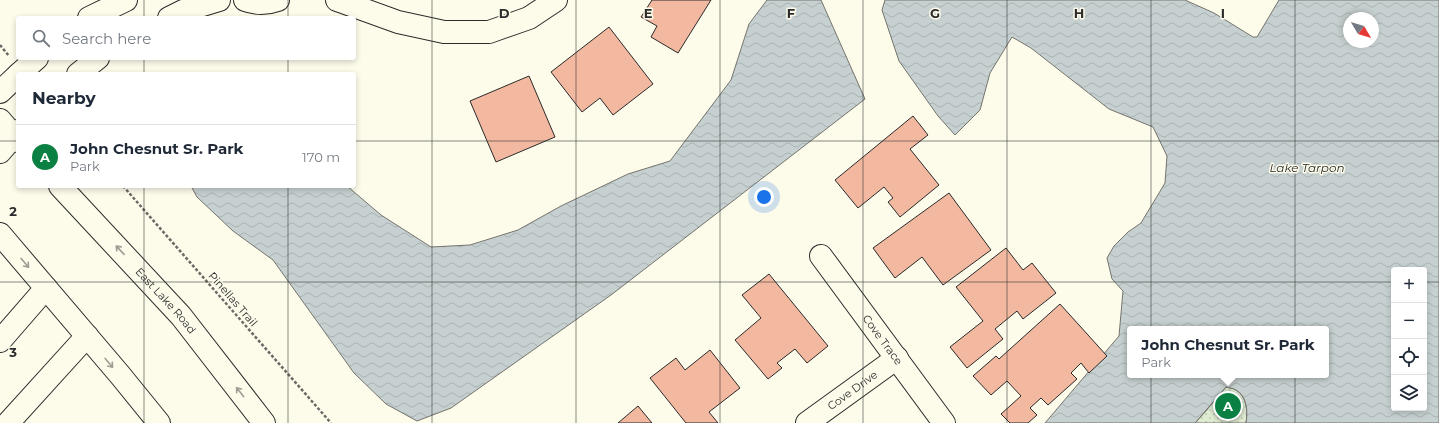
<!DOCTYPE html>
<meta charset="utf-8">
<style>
body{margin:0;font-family:Montserrat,sans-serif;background:#f2f2f3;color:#1f2937}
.controls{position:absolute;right:12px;bottom:12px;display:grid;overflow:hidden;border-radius:4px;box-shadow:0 2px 6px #0003}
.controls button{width:36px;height:36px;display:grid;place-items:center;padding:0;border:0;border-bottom:1px solid #e0e1e3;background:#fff;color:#1f2937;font:20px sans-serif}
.compass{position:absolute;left:1343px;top:12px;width:36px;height:36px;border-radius:50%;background:#fff;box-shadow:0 2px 6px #0003;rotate:128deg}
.you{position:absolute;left:764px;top:197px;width:14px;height:14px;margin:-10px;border:3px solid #fff;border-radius:50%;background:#1a73e8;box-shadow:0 0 0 6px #1a73e833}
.badge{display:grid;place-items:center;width:26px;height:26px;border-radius:50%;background:#0b8043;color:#fff;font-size:13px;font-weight:700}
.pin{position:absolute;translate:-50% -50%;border:2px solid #fff;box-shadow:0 1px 4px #0006}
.popup{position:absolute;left:1127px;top:326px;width:202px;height:52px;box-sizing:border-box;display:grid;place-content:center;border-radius:4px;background:#fff;filter:drop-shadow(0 1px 3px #0005);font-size:13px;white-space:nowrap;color:#747a83}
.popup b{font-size:15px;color:#1f2937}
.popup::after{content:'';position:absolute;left:50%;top:100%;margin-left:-8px;border:8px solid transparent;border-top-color:#fff}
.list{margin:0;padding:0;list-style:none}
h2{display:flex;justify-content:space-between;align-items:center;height:52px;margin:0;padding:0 16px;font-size:17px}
h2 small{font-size:13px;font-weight:400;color:#747a83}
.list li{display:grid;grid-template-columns:26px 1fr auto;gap:12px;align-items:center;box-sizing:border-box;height:64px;padding:0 16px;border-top:1px solid #e0e1e3}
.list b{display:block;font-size:15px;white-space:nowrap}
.list p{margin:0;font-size:13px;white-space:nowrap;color:#747a83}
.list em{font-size:13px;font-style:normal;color:#747a83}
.icon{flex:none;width:22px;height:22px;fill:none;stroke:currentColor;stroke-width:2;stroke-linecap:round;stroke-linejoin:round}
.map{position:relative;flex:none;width:1439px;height:423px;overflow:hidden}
.search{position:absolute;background:#fff;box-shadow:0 2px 6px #0003;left:16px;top:16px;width:340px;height:44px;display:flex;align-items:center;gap:10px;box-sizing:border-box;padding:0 14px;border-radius:4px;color:#747a83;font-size:15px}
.panel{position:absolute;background:#fff;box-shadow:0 2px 6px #0003;left:16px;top:72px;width:340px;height:116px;border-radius:4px}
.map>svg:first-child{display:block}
.grass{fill:url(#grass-dots);stroke:#74746e}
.water{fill:url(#water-waves);stroke:#74746e;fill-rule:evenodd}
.building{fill:#f2b8a0;stroke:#2b2b2b}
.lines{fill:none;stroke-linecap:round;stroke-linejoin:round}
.minor-casing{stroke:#2b2b2b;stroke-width:24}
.major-casing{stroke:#2b2b2b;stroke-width:24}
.path{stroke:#6a6964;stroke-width:2.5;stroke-dasharray:3 2;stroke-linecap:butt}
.minor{stroke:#fdfbea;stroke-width:22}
.major{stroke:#fdfbea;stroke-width:22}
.oneway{stroke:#9e9d94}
.grid{fill:none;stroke:#2b2b2b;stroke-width:1;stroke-opacity:0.55}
.labels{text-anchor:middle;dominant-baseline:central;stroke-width:3;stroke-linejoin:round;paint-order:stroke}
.street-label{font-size:11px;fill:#2b2b2b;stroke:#fdfbea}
.water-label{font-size:12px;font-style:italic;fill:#2b2b2b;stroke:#fdfbea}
.grid-label{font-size:13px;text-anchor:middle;font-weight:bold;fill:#2b2b2b;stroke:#fdfbea;stroke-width:3;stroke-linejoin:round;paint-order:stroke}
</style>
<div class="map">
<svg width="1439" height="423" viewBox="0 0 1439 423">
<defs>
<pattern id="grass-dots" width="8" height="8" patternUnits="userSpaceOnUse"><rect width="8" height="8" fill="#deebd1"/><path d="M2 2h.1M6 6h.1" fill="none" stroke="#bfcab4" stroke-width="1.8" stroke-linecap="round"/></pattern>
<pattern id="water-waves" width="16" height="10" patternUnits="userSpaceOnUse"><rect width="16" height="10" fill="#c7d0d0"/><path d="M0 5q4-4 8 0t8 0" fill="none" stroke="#abb3b3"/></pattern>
</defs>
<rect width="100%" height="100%" fill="#fdfbea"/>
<path class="grass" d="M1226,387C1229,388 1233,388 1236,390C1247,396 1248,412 1246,423H1195L1206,411Z"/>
<path class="water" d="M767,0H821L865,99L611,295L451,408L417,421L386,404L354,373L273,260L233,231L197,197L191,186H347L381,215L431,247L470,245L518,230L561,206L628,174L670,161L731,80L749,24Z
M885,0H1185L1214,13L1253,37H1257L1279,0H1439V423H1246C1248,412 1247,396 1236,390C1233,388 1229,388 1226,387L1195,423H1045L1119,336L1123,291L1112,279L1107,258L1114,246L1128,232L1141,223L1165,183L1167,156L1153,127L1109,109L1031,48L1012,37L990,73L980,110L955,135L938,116L899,61L882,10ZM1349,18H1373V42H1349ZM1394,270H1424V408H1394ZM1130,329H1326V375H1130Z"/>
<path class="building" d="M652,0H711L678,53L651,37L657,26L641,17Z
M609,27L653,84L613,115L600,98L582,112L551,72Z
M529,76L555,137L496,162L470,101Z
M913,116L928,135L910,149L939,185L900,217L888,202L893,198L884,187L858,208L835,180Z
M949,193L991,250L943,285L922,257L895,278L873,248Z
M1006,248L1023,270L1032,263L1056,293L1023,319L1017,311L995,329L1003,339L967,368L950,347L983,321L956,287Z
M769,274L828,346L807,363L795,349L777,363L782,368L768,379L735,340L761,318L742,295Z
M1060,304L1107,356L1089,373L1081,363L1071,373L1077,379L1048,405L1041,398L1030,408L1037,415L1028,423H1010L1001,414L1021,396L1007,381L991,395L973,376L996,356L999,359Z
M710,350L740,388L709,412L718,423H686L650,378L676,358L685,370Z
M638,406L652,423H618Z"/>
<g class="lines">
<defs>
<g id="minor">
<path d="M245,0C256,4 267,4 278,0"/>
<path d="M337,0L398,22L444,32H489L529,18L556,0"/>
<path d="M89,18L126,0"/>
<path d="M169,18L183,11L219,0"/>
<path d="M19,74L37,58"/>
<path d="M78,74L98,58"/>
<path d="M0,92L18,75"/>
<path d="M0,152L18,131"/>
<path id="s1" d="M821,256L944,423"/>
<path d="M0,341L46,288"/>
<path d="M8,423L87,336"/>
<path id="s2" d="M807,423L897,358"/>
</g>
<g id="major">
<path d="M0,120L18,141"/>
<path id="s3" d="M60,186L181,316L264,423"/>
<path d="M0,234L120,375L159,423"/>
</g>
</defs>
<use href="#minor" class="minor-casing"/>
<use href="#major" class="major-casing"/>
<path class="path" d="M0,45L9,56
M123,186L331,423"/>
<use href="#minor" class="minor"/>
<use href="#major" class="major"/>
</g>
<defs><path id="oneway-shaft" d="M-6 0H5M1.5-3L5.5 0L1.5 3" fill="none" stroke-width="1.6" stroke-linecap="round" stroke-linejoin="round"/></defs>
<g class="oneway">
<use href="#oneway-shaft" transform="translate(120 250) rotate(-133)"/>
<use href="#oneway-shaft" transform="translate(25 263) rotate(50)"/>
<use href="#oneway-shaft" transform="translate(109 363) rotate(50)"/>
<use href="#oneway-shaft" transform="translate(240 392) rotate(-128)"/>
</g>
<path class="grid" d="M144,0V18M288,0V18M432,0V423M576,0V423M720,0V423M863,0V423M1007,0V423M1151,0V423M1295,0V423M144,58V74M288,58V74M0,141H18M354,141H1439M144,186V423M288,186V423M0,282H1394M1424,282H1439"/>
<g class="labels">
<g class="street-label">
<text transform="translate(233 299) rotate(49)">Pinellas Trail</text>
<text stroke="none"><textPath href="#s3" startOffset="156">East Lake Road</textPath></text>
<text stroke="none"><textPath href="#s1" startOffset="104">Cove Trace</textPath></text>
<text stroke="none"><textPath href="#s2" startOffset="56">Cove Drive</textPath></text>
</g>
<g class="water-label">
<text x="1307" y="167">Lake Tarpon</text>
</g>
</g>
<g class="grid-label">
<text x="504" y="18">D</text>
<text x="648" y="18">E</text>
<text x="791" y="18">F</text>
<text x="935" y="18">G</text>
<text x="1079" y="18">H</text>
<text x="1223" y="18">I</text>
<text x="13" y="216">2</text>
<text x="13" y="357">3</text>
</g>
</svg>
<div class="controls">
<button>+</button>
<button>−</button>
<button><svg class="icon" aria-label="locate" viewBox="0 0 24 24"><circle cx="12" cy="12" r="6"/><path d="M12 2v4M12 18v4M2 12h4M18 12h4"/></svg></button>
<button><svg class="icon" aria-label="layers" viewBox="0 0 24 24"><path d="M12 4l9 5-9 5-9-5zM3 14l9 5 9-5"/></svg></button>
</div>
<svg class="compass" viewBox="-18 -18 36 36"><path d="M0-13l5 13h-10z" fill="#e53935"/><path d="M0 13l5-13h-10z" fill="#747a83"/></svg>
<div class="you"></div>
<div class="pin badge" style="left:1228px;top:406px">A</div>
<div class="popup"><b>John Chesnut Sr. Park</b>Park</div>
<div class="search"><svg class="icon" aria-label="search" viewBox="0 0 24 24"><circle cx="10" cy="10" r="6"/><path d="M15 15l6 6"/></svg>Search here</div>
<section class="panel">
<h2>Nearby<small></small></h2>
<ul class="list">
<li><span class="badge">A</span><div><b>John Chesnut Sr. Park</b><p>Park</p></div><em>170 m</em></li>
</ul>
</section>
</div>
